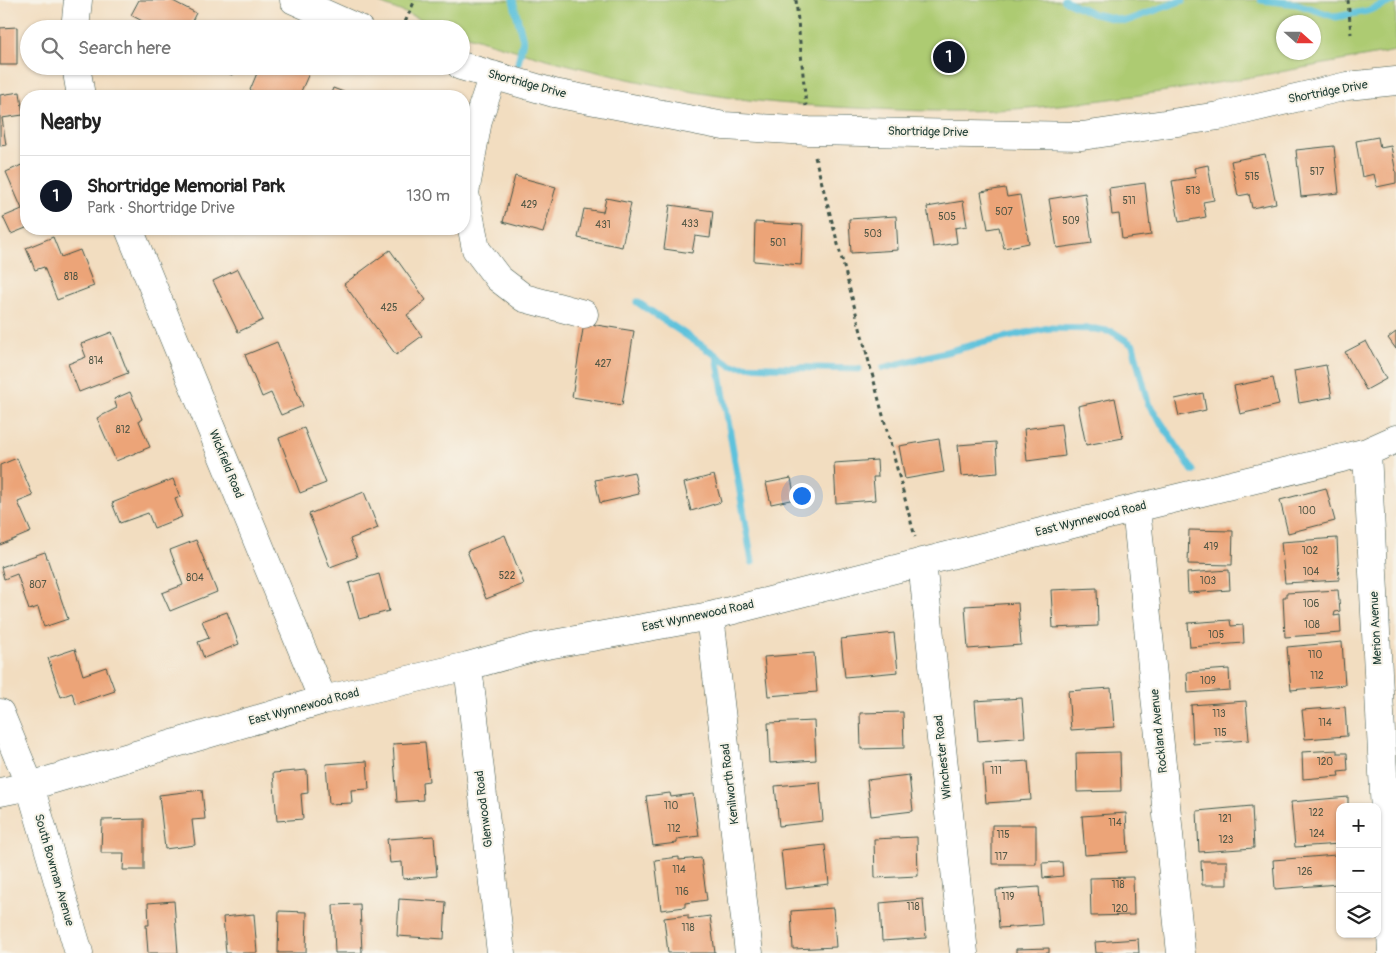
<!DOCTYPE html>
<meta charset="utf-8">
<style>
body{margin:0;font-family:Pangolin,sans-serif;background:#f2f2f2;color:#222}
.controls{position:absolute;right:15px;bottom:15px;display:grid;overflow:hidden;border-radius:10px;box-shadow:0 1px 4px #0004}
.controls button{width:45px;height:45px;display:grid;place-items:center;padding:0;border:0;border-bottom:1px solid #e0e0e0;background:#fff;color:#222;font:25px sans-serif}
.compass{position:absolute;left:1276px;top:15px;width:45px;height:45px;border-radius:50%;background:#fff;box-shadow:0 1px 4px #0004;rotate:111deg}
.you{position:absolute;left:801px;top:495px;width:18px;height:18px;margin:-12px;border:4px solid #fff;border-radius:50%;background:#1a73e8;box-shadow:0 0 0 8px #1a73e833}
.badge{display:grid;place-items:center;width:32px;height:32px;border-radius:50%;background:#111827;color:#fff;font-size:16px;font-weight:700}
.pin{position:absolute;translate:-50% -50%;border:2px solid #fff;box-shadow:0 1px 5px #0006}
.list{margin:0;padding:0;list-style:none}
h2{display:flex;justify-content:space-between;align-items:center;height:65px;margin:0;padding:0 20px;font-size:21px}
h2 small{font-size:16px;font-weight:400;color:#767676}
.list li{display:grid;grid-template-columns:32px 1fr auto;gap:15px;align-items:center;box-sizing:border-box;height:80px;padding:0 20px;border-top:1px solid #e0e0e0}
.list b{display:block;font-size:19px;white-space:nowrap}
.list p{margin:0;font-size:16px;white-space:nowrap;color:#767676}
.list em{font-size:16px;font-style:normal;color:#767676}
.icon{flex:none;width:28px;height:28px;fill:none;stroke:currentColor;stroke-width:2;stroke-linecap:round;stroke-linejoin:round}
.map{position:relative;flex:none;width:1396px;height:953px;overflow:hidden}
.search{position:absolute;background:#fff;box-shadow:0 1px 4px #0004;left:20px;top:20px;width:450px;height:55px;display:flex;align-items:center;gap:12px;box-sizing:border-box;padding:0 18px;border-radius:28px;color:#767676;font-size:19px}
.panel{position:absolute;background:#fff;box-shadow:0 1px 4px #0004;left:20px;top:90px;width:450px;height:145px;border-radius:20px}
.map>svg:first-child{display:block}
.green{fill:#adcb72;stroke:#668453;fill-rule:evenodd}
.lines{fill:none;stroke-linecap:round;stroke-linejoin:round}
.stream{stroke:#5ec2dc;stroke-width:7}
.building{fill:#eca478}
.minor-casing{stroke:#3f5549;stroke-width:29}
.path{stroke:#3f5549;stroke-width:3;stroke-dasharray:4 4;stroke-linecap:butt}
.minor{stroke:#fff;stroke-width:28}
.labels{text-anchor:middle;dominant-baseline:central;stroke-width:4;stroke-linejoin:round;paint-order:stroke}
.number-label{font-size:10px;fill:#525745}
.street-label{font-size:12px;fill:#1f3d34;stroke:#f7f3e8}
</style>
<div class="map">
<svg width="1396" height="953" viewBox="0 0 1396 953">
<rect width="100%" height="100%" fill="#f7f3e8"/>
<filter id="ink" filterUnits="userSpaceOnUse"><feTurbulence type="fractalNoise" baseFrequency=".02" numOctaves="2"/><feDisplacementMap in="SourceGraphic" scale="10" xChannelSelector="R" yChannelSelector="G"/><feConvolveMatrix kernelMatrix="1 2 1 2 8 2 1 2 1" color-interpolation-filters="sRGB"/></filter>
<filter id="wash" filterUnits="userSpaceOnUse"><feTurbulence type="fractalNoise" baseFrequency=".0096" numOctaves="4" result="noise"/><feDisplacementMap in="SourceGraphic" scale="20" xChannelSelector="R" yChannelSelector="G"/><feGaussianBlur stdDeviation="1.12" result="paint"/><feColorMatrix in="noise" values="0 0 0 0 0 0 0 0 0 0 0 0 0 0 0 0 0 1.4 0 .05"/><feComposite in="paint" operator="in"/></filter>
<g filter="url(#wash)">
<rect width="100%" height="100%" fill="#f2ddc0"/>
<path class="green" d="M372,0H1396V51C1278,72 1159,96 1039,107C985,112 930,112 877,109C834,107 791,105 749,100C651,88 555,63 461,34V29H446ZM1284,22H1314V52H1284Z"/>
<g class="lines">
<path class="stream" d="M513,0L523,40L518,63
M1064,0L1094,14L1126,21L1183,0
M1261,0L1297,4L1336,17L1367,11L1396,0
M637,302L732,366L859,369
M717,356L752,562
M883,368L989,341L1049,328L1095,329L1113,332L1133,345L1148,403L1193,471"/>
</g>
<g id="blocks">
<path class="building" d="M139,0H171L196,13L188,29H157L131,15Z
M17,27V65H0V28Z
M213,66H236L232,75Z
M260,66H300L310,71L299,96H264L250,90Z
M333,88L354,96H330Z
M20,92L23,115L2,118L6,145L0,146V95Z
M1378,137L1380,148L1391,146L1396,173V183L1377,187L1374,174L1362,177L1356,141Z
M1334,146L1339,193L1301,197L1296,150Z
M1265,154L1276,203L1252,208L1249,194L1238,196L1231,161Z
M26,163V228L11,234L3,217L22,209L6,172Z
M1208,165L1214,200L1203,202L1206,217L1179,222L1172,181L1196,177L1194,168Z
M515,176L556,187L543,233L503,222Z
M1145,183L1151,235L1122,239L1119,214L1112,215L1109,188Z
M1005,188L1007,197L1020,195L1029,243L1004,248L999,227L988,229L981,192Z
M1085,193L1092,243L1057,248L1049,199Z
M606,198L631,203L622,247L578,238L584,209L603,212Z
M963,201L967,226L955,228L957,243L933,247L927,207Z
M670,205L713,211L710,238L695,236L692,253L664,249Z
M896,216L898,250L851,253L849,219Z
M755,222L803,225L801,265L754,261Z
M53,237L61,257L80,250L94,286L57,300L44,267L35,270L26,248Z
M390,250L426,300L407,315L422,336L396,355L344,284Z
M238,269L263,320L238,332L213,281Z
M584,323L634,331L622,405L572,397Z
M112,332L128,373L79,392L68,364L86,357L81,344Z
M1396,332V349L1388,338Z
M1366,341L1386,379L1366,390L1345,352Z
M277,342L303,406L281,415L271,393L262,397L245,355Z
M1326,365L1332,397L1299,403L1294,371Z
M1273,378L1279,405L1240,414L1234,386Z
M130,392L142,419L139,421L150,447L116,461L97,418L117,408L114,399Z
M1203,393L1206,410L1179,416L1175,399Z
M1115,398L1123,438L1086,445L1078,406Z
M1061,424L1065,456L1027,461L1024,429Z
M304,428L326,483L300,493L279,438Z
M939,439L944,472L905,479L899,446Z
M996,442L998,473L961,476L958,445Z
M17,458L33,496L18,502L31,532L0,545V465Z
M877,460L878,477H873L875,500L836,503L834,463Z
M634,472L639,494L600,503L595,480Z
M714,475L721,502L691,511L684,483Z
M791,478L795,499L771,504L766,483Z
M173,479L180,497L175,499L182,517L154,528L148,513L120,523L112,503Z
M1326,488L1335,521L1288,533L1280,500Z
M364,492L378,528L350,539L357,557L330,567L309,514Z
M1189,530L1233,531L1232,565L1188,564Z
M505,535L524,584L486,599L467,551Z
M1337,538L1339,580L1285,583L1281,542Z
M196,540L217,592L170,611L162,593L183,585L170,550Z
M45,552L68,619L44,627L38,607L29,610L17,574L4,579L1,567Z
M1229,570L1230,590L1188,593L1187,573Z
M379,574L389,611L359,619L349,583Z
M1097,588L1098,626L1053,628L1051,590Z
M1338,590L1340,611L1335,612L1334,616L1340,615L1341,633L1285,637L1283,597H1286V593Z
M1018,603L1021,645L968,649L965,606Z
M227,612L239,644L204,658L198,642L209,638L202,621Z
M1230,620L1231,626L1243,625L1244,643L1190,647L1188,623Z
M894,633L898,672L845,677L841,639Z
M1342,642L1345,685L1291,690L1287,647Z
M75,649L83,675L106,667L115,691L76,704L72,693L61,697L48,658Z
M814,653L817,692L768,696L764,657Z
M1229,669L1230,690L1188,693L1187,672Z
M1111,688L1114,727L1071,730L1068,691Z
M1022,698L1025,737L978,741L975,701Z
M1246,701L1249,740L1193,744L1191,705Z
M1345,707L1347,736L1305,739L1302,710Z
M903,712L904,748L861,749L860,713Z
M814,721L816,760L770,763L768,723Z
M425,742L429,781L422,782L423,800L397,802L393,744Z
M1337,750V753H1347L1348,771L1338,772L1339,776L1303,779L1302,752Z
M1120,752L1121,791L1077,792L1076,753Z
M367,761L369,789L351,790L352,803L329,804L326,764Z
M1028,761L1031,800L986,803L983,764Z
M307,770L308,793L301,794L303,819L277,821L273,773Z
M909,775L913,811L871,816L867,780Z
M820,782L823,821L779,826L775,786Z
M202,790L205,819L192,820L195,845L165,849L159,795Z
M670,793L671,797L693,794L699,836L677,839V843L653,846L646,796Z
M1348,797V807H1340V844L1295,847L1291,802Z
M1252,806L1254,848L1199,852L1197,811Z
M1126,813L1128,852L1085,855L1082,816Z
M144,819V870H123L124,853H101L102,820Z
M992,825H1036V864H992Z
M434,836L437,876L403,879L402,862L390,863L387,839Z
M917,837L918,876L875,878L874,839Z
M825,845L829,884L785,889L781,850Z
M1336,855L1338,884L1275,889L1273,860Z
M679,857V860L701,858L707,900L685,903V907L661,910L655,860Z
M1201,861H1227V885H1202Z
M1062,862L1063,876L1043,878L1042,863Z
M1133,877L1134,915L1091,916L1090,878Z
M1039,887L1042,925L999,928L996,890Z
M399,899L446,902L444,939L397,936Z
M923,899L926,938L882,941L880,903Z
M174,901L178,953H148L146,925H149L148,903Z
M360,904L362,953H335L333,905Z
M833,908L836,947L793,949L791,911Z
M279,911L307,912L306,953H278Z
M254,914L257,953H226L223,917Z
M688,915V919L710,916L715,953H668L664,918Z
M1138,939L1139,953H1096L1095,942Z
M1049,948V953H1016V949Z"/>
</g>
</g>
<g filter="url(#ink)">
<use href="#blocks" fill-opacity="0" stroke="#3f5549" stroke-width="1"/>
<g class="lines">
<defs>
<path id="minor" d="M294,0L359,29
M75,29L78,0
M76,66L81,96
M461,66L554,93L724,126L809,131L1082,136L1219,116L1347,86L1396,81
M493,75L478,120L465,193L476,249L498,278L524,298L584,314
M129,229L323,700
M1367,452L1392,953
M1136,508L1181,953
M922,562L964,953
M710,616L749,953
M468,666L501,953
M0,713L30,786L79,953
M0,792L30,786L323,700L468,666L536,647L710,616L1136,508L1367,452L1396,439"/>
</defs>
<use href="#minor" class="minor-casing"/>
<path class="path" d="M796,0L806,106
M1348,0L1351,34
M402,29L415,0
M815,157L915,537"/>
<use href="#minor" class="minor"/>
</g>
</g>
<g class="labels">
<g class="number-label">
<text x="1317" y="172">517</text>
<text x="1252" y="177">515</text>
<text x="1193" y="191">513</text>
<text x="1129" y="201">511</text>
<text x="529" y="205">429</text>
<text x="1004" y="212">507</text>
<text x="947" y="217">505</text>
<text x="1071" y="221">509</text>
<text x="690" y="224">433</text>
<text x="603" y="225">431</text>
<text x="873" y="234">503</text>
<text x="778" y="243">501</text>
<text x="71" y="277">818</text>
<text x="389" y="308">425</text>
<text x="96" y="361">814</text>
<text x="603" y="364">427</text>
<text x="123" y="430">812</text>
<text x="1307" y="511">100</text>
<text x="1211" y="547">419</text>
<text x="1310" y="551">102</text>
<text x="1311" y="572">104</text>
<text x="507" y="576">522</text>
<text x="195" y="578">804</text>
<text x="1208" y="581">103</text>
<text x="38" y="585">807</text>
<text x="1311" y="604">106</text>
<text x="1312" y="625">108</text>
<text x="1216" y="635">105</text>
<text x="1315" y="655">110</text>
<text x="1317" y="676">112</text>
<text x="1208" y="681">109</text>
<text x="1219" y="714">113</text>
<text x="1325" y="723">114</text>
<text x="1220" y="733">115</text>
<text x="1325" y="762">120</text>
<text x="996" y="771">111</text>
<text x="671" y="806">110</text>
<text x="1316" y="813">122</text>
<text x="1225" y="819">121</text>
<text x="1115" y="823">114</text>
<text x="674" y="829">112</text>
<text x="1317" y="834">124</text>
<text x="1003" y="835">115</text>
<text x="1226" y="840">123</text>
<text x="1001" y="857">117</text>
<text x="679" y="870">114</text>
<text x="1305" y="872">126</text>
<text x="1118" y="885">118</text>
<text x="682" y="892">116</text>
<text x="1008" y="897">119</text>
<text x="913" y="907">118</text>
<text x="1120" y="909">120</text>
<text x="688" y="928">118</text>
</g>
<g class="street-label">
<text transform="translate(527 84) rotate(15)">Shortridge Drive</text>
<text transform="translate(1328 92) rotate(-11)">Shortridge Drive</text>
<text transform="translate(928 132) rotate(1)">Shortridge Drive</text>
<text transform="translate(226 464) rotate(68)">Wickfield Road</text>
<text transform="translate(1091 519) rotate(-14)">East Wynnewood Road</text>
<text transform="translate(698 616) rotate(-12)">East Wynnewood Road</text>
<text transform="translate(1376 628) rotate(-93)">Merion Avenue</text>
<text transform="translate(304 707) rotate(-15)">East Wynnewood Road</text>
<text transform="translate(1159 731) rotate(-96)">Rockland Avenue</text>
<text transform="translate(943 757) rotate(-96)">Winchester Road</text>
<text transform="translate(730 784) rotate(-97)">Kenilworth Road</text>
<text transform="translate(484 809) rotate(-97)">Glenwood Road</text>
<text transform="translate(54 870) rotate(74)">South Bowman Avenue</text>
</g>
</g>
</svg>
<div class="controls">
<button>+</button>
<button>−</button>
<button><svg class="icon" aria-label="layers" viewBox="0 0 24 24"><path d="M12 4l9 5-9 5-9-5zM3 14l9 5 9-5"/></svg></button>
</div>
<svg class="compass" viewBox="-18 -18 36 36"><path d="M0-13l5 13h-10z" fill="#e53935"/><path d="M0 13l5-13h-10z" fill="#767676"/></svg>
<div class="you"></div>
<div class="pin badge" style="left:949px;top:57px">1</div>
<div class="search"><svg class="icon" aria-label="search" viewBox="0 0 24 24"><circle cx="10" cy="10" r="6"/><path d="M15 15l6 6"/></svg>Search here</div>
<section class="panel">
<h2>Nearby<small></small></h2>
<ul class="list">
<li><span class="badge">1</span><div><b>Shortridge Memorial Park</b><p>Park · Shortridge Drive</p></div><em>130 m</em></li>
</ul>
</section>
</div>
